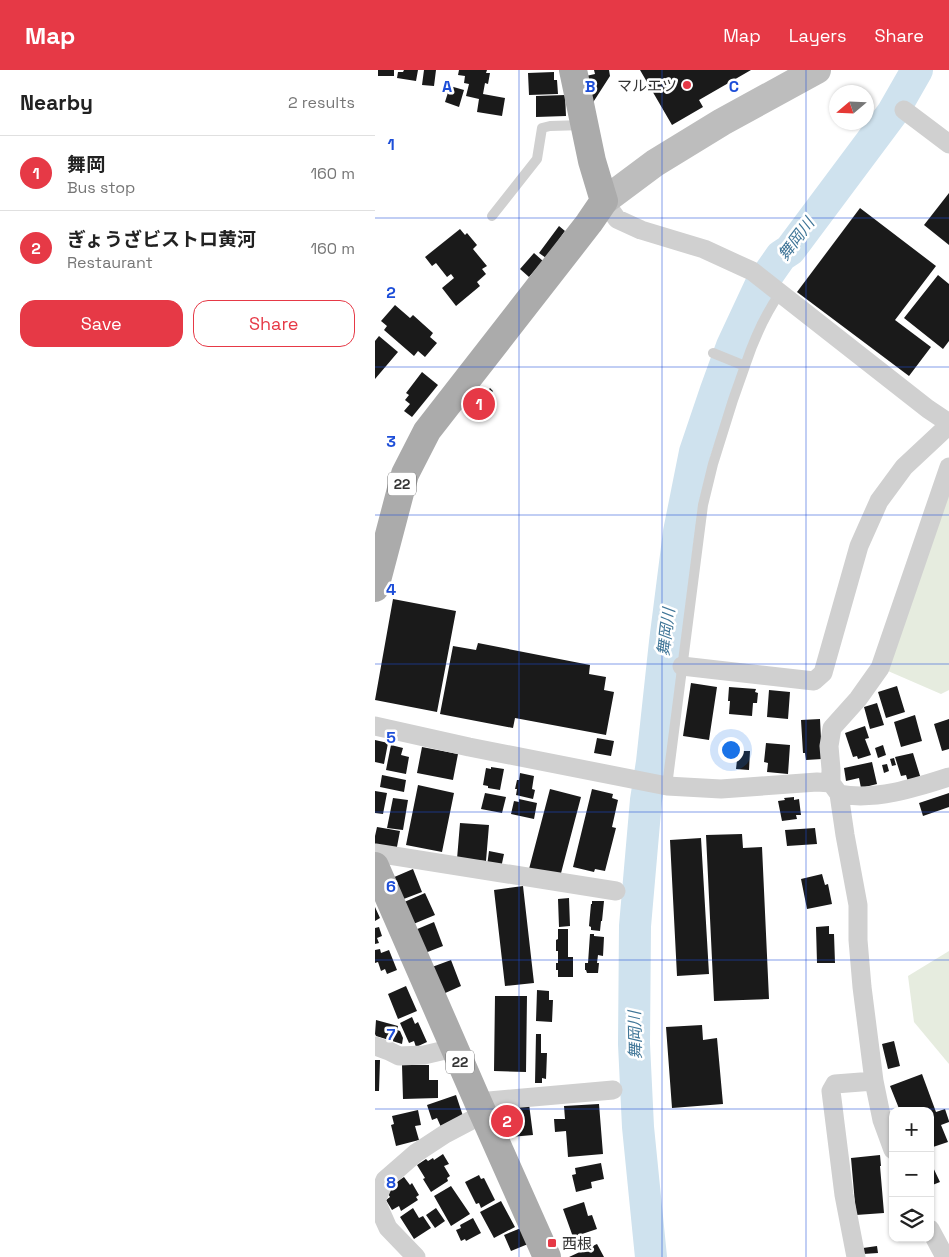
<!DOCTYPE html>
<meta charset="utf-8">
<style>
body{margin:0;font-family:"Space Grotesk","Noto Sans JP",sans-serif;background:#f2f2f2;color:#222}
.controls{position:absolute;right:15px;bottom:15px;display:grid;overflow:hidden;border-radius:10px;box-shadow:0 1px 4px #0004}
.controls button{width:45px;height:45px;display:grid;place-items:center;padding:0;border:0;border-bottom:1px solid #e0e0e0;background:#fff;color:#222;font:25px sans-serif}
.compass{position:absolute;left:454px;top:15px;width:45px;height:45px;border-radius:50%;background:#fff;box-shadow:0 1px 4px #0004;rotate:251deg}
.you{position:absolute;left:355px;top:679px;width:18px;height:18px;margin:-12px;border:4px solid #fff;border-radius:50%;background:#1a73e8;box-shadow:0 0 0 8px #1a73e833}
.badge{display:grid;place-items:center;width:32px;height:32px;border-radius:50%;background:#e63946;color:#fff;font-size:16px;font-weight:700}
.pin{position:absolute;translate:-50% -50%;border:2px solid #fff;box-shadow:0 1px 5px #0006}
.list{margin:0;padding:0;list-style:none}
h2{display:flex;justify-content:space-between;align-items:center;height:65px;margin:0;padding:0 20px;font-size:21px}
h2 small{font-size:16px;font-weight:400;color:#767676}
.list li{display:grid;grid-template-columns:32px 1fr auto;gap:15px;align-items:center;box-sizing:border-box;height:75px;padding:0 20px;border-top:1px solid #e0e0e0}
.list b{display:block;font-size:19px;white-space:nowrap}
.list p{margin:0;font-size:16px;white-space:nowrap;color:#767676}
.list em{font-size:16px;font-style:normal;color:#767676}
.actions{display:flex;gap:10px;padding:15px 20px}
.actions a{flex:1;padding:11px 0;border:1px solid #e63946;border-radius:15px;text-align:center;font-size:18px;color:#e63946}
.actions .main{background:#e63946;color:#fff}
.icon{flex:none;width:28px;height:28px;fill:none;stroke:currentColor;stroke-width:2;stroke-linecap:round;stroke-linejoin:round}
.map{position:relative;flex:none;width:574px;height:1187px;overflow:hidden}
header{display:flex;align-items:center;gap:30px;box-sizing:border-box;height:70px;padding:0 25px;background:#e63946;color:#fff}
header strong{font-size:24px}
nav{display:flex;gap:28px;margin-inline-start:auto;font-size:18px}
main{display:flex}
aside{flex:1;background:#fff}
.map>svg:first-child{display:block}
.green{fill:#e6ecdf}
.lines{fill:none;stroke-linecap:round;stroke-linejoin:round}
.river{stroke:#cfe2ee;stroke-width:32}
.building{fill:#1a1a1a}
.lane{stroke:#d0d0d0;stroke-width:10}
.street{stroke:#d0d0d0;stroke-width:19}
.secondary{stroke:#bdbdbd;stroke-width:28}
.primary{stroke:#ababab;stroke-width:28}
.grid{fill:none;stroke:#1d4ed8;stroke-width:1;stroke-opacity:0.55}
.poi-dot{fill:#e63946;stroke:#fff;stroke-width:2}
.labels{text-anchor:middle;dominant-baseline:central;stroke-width:5;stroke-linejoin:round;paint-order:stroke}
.shield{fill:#fff;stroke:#707070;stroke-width:1}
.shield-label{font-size:14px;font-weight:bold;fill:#333}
.poi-label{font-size:15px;fill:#333;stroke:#fff;text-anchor:end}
.water-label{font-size:16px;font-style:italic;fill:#3f7597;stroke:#fff}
.grid-label{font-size:16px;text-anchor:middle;font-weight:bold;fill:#1d4ed8;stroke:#fff;stroke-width:5;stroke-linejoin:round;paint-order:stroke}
</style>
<header>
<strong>Map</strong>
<nav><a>Map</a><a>Layers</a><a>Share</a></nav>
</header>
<main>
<aside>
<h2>Nearby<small>2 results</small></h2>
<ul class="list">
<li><span class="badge">1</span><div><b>舞岡</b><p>Bus stop</p></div><em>160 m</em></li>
<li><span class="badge">2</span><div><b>ぎょうざビストロ黄河</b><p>Restaurant</p></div><em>160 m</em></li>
</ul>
<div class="actions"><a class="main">Save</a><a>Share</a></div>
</aside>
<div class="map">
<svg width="574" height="1187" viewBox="0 0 574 1187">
<rect width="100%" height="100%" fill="#fff"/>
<path class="green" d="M574,415V620L566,624L513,601Z
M574,881V994L539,952L533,906Z"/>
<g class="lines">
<path class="river" d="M276,1187L263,1057L259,974L260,856L271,730L277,692L290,572L304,462L320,382L341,320L357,276L385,216L406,186L415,180L518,42L542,0"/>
</g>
<path class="building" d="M3,0H19V6H3Z
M29,0H43L41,11L22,8L23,2H28Z
M49,0H61L59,16L47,15Z
M84,0H112L111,3H115L113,14L110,13L108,24L130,28L127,46L102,42L104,29L91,26L94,14L89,13L90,6L83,5Z
M219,0H234L235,6L217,34L211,6L220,4Z
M265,0H376L324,30L328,37L297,55Z
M179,2V10H182L183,24L154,25L153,3Z
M75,16L89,20L84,37L70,32Z
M190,25L191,46L161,47V26Z
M574,123V175L549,155Z
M485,138L561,196L520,250L556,277L534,306L422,222Z
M184,156L190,161L171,188L164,183Z
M85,159L90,165L92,163L102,175L98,179L112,196L107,199L111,204L102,212L105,216L81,236L67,218L79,208L76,204L72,207L61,193L57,196L50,187Z
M159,183L168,191L154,207L145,199Z
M563,205L574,214V271L568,279L529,248Z
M20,235L35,248L38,245L58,263L55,267L62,273L50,287L43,281L39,286L9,260L12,256L6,251Z
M4,266L23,282L0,309V271Z
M47,302L63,315L37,347L29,341L35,334L30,330L34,325L31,323Z
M115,318L118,321L104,337L101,334Z
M18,529L81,541L62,642L0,630Z
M103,573L215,595L214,604L231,607L229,620L239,622L231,665L140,648L138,658L65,644L78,576L101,580Z
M316,613L342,617L334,670L308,666Z
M522,616L530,642L511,648L503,622Z
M354,617L381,619L380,622L383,623L382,633H378L377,646L354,644L355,631H353Z
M394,620L415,622L413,649L392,647Z
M502,633L509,655L495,659L489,637Z
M540,645L547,671L526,677L519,652Z
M445,649L447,689L431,690L430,683H428L426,650Z
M574,649V679L567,681L559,654Z
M490,656L494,668L490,669L496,685L483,689L482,686L478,687L470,663Z
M222,668L239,671L236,686L219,683Z
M0,670L13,673L9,694L0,692Z
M391,673L415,675L413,704L392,702L393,693L389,692Z
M16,675L28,678L26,685L34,687L31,704L11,700Z
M508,675L511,685L503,688L500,678Z
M47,677L83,684L78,710L42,703Z
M363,681H375L374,700L361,699Z
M538,683L546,709L533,712L531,705L526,706L520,687Z
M519,688L521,695L517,696L515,689Z
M497,692L502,714L486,718L484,708L471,711L469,698Z
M512,694L514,701L509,703L507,695Z
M116,697L129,699L125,720L113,718V716L108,715L111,698L116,699Z
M145,703L159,706L157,719L160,720L158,729L141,725L142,719H140L142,710H144Z
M7,705L31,710L29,722L5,717Z
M43,715L79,723L67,782L31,775Z
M175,719L206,727L185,807L154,799Z
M217,719L238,724L237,728L243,730L237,757L241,758L230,801L220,799L219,802L198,797Z
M0,721L12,723L8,744L0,743Z
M110,723L131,727L127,743L106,739Z
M574,723V737L548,746L544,733Z
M419,727V730L424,729L426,745H421L422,749L407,751L403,731L410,730L409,728Z
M18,728L33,730L28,760L12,758Z
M144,729L162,733L159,749L136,744L139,731L144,732Z
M85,753L114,755L111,791L82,789Z
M2,757L25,761L21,782L0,776V766Z
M440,758L442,774L412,776L410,760Z
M367,764L368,778L387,777L394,929L339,931L331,765Z
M326,768L334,904L302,906L295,770Z
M114,781L129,784L126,798L112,796Z
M38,799L47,822L26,830L17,808Z
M447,804L450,815L453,814L457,834L432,839L426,809Z
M148,816L159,913L130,916L119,820Z
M50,823L60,845L36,855L27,833Z
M194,828L195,856L184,857L183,829Z
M217,831H229L227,851H226L225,861L216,860V857L214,856L216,834H217Z
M0,837L5,848L0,851Z
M59,852L68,876L50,883L40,860Z
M454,856V864H459L460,893H442L441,857Z
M4,857L7,866L2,868L4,873L0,874V858Z
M183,859H193V887H198V907H183V900H181V893H183V881H181V870L183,869Z
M215,864H219V866L229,867L228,886L223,885L222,893H224L223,903H212L211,900H210V893H213Z
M5,879L6,883L14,880L22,900L12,904L10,899L6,901L3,892L0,893V880Z
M76,890L86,916L68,924L57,897Z
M31,916L42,941L23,949L13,924Z
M162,920L174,921V930H178L177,952L161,951Z
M120,926H152L151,1002L119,1001Z
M37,947L40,954L43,952L52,972L41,977L39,971L34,973L25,953Z
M1,950L23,956L22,960L25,961L28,968L27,974L1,966L0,964Z
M327,955L328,970L342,968L348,1034L297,1038L291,957Z
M161,964H166V983H172L171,1009L167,1008V1013H160Z
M519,971L525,996L513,999L507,974Z
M0,990H5L4,1021H0Z
M27,995H54V1010H63V1028L28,1029Z
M547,1004L561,1042L570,1039L574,1051V1052L566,1055L573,1072L555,1078V1041H525L515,1016Z
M81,1025L89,1049L66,1057L62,1048L57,1050L52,1035Z
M154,1034L158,1065L135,1067L132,1045L124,1046L123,1037Z
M224,1034L228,1084L193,1087L191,1061L180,1062L179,1049H190L189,1036Z
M43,1040L46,1055L40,1056L44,1070L21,1076L16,1055L19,1054L17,1046Z
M68,1084L74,1094L69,1096L75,1106L72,1108L73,1111L56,1122L48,1109L50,1108L42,1095L51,1089L53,1091L58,1088L59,1090Z
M505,1085L506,1096H505L509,1143L481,1145L476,1088Z
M555,1091L565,1112L555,1116Z
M226,1093L229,1109L216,1112L217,1118L201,1122L197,1105L201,1104L200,1098Z
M104,1105L106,1109L109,1108L120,1130L106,1138L104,1133L101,1134L90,1112Z
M29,1107L35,1115L37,1113L44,1125L41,1127L43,1130L26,1141L24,1136L17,1140L11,1130L15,1127L12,1122L21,1115L20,1113Z
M76,1116L95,1144L76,1156L59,1126Z
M126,1131L140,1157L119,1168L105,1142Z
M209,1132L213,1146L217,1145L222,1159L198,1167L188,1139Z
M38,1138L44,1148L48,1146L56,1158L39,1169L25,1147Z
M61,1138L70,1151L60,1158L51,1145Z
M98,1148L106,1163L91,1171L90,1169L86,1171L81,1160L86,1158L85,1155Z
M146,1158L153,1174L136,1181L129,1165Z
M222,1174L229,1187H194Z
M502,1176L503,1183L488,1184V1178Z"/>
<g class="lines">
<path class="lane" d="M117,146L162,89L167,58L175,56L209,55
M338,283L370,296C379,269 389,246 405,223
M292,716L328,435L338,394L358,330L370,296"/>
<path class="street" d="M529,40L574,74
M229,131L242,149L266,160L329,179L377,201L553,339L574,353
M307,596L439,611L448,603L484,476L504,431L529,397L574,355
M0,656L94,677L292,716L346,719L442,712L456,713
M464,724C500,731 540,718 574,707
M0,783L241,821
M0,976L14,981L24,986L49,985L79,978
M103,1032L238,1020
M518,1080L507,1050L499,1011L487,917L483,870V835L470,765L464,724L456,713V699L454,676L457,658L483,629L505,598L574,397
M555,1159L570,1187
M41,1187L13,1158L1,1131L10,1110L41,1083L70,1064L108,1044
M481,1187L469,1125L456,1021L460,1014L499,1011"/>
<path class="secondary" d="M229,131L280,93L347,52L442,0"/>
<path class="primary" d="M0,518L30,404L52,361L214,153L229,131L217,91L198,0
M0,796L103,1032L172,1187"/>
</g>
<path class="grid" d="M144,0V1187M287,0V1187M431,0V1187M0,148H574M0,297H574M0,445H574M0,594H574M0,742H574M0,890H574M0,1039H574"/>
<g class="poi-dot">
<circle cx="312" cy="15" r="5"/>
<rect x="172" y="1168" width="10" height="10" rx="2.5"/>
</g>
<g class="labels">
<g class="shield">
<rect x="13" y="402.5" width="28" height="23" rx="4"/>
<rect x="71" y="980.5" width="28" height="23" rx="4"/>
</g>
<g class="shield-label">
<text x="27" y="414">22</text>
<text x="85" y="992">22</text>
</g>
<g class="poi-label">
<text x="302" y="15">マルエツ</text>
<text x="187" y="1173" text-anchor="start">西根</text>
</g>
<g class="water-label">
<text transform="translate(421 169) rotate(-53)">舞岡川</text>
<text transform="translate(291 562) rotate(-83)">舞岡川</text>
<text transform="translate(260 965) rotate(-91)">舞岡川</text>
</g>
</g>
<g class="grid-label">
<text x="72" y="22">A</text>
<text x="215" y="22">B</text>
<text x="359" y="22">C</text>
<text x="16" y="80">1</text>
<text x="16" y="228">2</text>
<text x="16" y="377">3</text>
<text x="16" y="525">4</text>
<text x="16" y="673">5</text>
<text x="16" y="822">6</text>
<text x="16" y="970">7</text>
<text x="16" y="1118">8</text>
</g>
</svg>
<div class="controls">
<button>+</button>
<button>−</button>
<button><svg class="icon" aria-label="layers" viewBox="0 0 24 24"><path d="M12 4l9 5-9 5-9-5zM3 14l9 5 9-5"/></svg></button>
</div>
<svg class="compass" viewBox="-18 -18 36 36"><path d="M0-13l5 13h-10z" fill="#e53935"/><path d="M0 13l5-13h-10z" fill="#767676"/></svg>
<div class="you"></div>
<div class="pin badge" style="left:104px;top:334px">1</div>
<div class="pin badge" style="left:132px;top:1051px">2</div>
</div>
</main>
